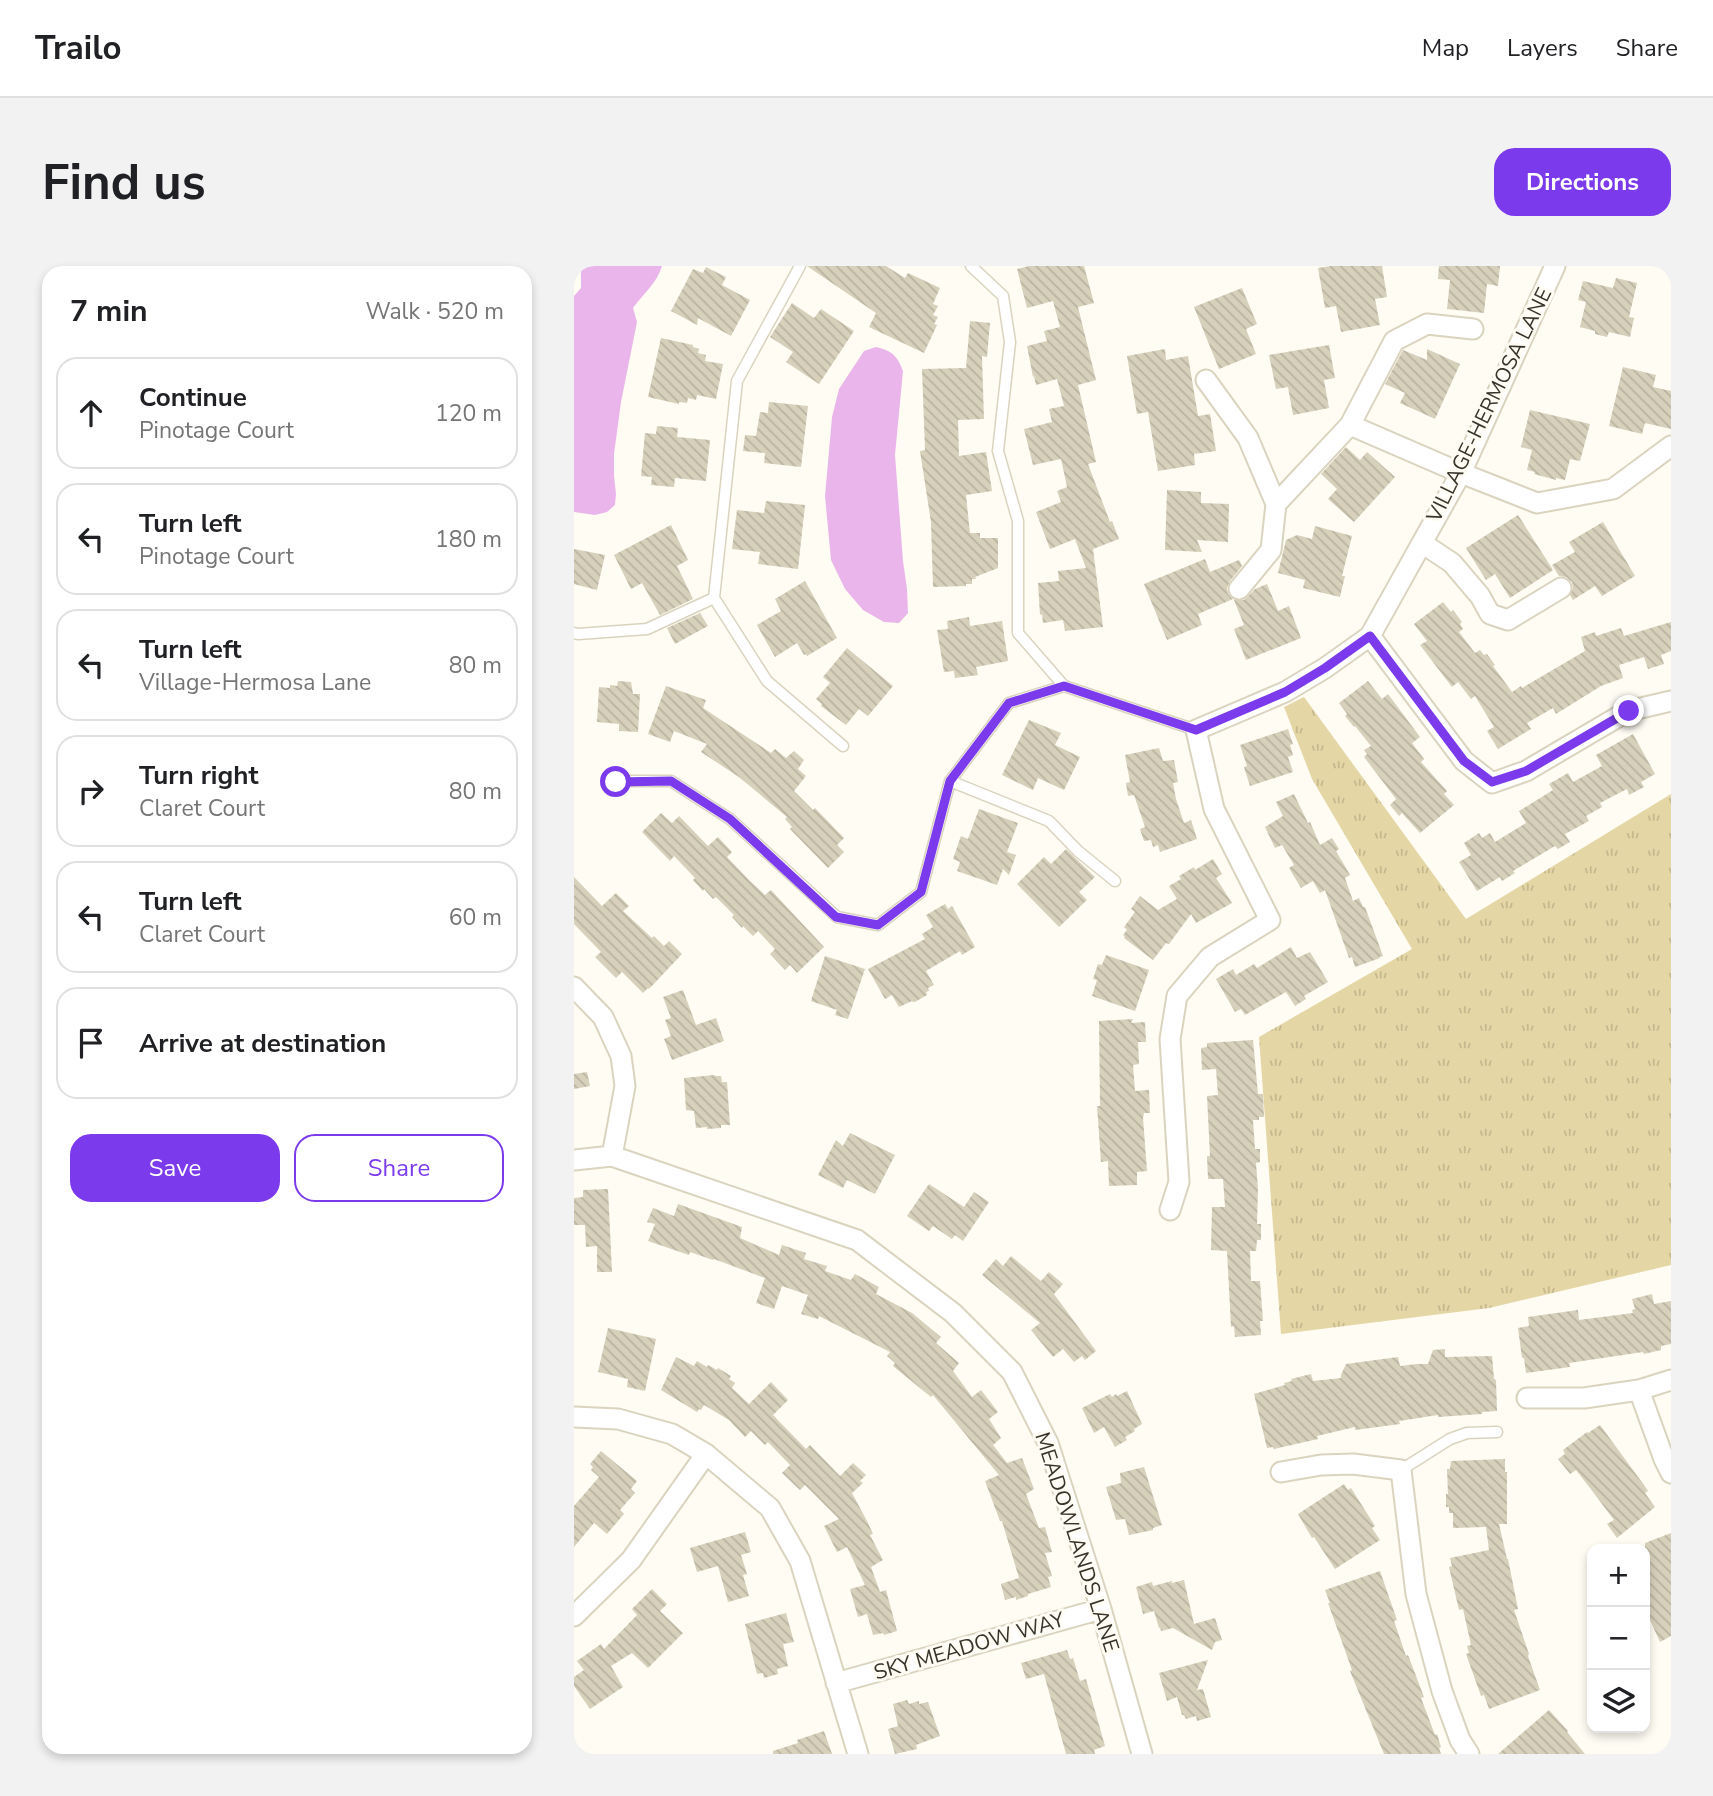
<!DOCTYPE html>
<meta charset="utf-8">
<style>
body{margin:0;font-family:"Nunito Sans",sans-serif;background:#f2f2f2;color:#202124}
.controls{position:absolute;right:21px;bottom:21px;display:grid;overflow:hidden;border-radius:14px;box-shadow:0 4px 10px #0003}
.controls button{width:63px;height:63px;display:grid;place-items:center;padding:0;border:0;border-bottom:2px solid #e0e0e0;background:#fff;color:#202124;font:35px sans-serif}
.stop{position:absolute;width:21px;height:21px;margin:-16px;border:5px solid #7c3aed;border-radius:50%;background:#fff}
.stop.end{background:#7c3aed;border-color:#fff;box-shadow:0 2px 7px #0008}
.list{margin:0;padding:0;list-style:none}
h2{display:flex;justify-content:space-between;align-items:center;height:91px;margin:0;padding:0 28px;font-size:30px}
h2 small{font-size:23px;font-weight:400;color:#757577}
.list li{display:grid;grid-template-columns:46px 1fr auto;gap:21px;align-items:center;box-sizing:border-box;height:112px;margin:0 14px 14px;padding:0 14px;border:2px solid #e0e0e0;border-radius:21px}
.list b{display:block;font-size:26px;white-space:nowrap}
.list p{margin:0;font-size:23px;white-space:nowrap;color:#757577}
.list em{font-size:23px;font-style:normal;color:#757577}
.actions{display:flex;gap:14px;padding:21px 28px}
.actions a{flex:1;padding:16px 0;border:2px solid #7c3aed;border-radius:21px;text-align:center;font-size:24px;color:#7c3aed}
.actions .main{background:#7c3aed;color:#fff}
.icon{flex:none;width:38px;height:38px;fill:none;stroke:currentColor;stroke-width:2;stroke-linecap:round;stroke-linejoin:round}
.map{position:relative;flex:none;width:1097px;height:1488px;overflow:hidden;border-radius:21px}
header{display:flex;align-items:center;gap:42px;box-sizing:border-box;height:98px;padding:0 35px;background:#fff;border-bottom:2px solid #e0e0e0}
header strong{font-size:33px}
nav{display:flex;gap:38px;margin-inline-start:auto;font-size:24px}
.intro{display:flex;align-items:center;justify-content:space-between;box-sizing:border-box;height:168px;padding:0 42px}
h1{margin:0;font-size:49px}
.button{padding:18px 32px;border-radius:21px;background:#7c3aed;color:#fff;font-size:24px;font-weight:700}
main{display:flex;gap:42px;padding:0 42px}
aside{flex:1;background:#fff;border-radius:21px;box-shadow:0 4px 10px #0003}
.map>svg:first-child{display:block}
.grass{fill:url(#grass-tufts)}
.water{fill:#eab5ea}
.building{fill:url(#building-back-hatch)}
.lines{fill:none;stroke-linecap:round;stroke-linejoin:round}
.lane-casing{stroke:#dad4bf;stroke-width:13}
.street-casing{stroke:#dad4bf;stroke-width:23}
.lane{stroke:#fff;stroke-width:10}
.street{stroke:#fff;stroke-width:19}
.route{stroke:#7c3aed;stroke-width:9}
.labels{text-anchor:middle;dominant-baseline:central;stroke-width:6;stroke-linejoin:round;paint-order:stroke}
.street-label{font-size:21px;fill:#36342b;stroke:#fefcf3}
</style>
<header>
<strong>Trailo</strong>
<nav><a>Map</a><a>Layers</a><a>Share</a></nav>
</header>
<div class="intro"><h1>Find us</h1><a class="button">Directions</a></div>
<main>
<aside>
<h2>7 min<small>Walk · 520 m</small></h2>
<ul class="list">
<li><svg class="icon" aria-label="ahead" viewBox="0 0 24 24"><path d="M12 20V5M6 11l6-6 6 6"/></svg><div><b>Continue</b><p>Pinotage Court</p></div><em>120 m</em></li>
<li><svg class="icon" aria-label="left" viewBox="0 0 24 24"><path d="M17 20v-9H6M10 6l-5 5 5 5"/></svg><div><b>Turn left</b><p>Pinotage Court</p></div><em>180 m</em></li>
<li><svg class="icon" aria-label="left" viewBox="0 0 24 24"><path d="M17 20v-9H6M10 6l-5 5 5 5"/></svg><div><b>Turn left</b><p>Village-Hermosa Lane</p></div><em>80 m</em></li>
<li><svg class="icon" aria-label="right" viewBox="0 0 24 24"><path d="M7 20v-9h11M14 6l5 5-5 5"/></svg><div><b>Turn right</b><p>Claret Court</p></div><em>80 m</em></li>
<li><svg class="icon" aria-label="left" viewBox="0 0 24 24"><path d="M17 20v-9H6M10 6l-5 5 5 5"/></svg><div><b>Turn left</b><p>Claret Court</p></div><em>60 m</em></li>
<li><svg class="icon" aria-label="arrive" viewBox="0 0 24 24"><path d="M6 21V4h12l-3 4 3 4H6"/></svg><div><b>Arrive at destination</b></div></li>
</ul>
<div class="actions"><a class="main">Save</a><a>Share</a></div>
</aside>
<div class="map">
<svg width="1097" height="1488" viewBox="0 0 1097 1488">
<defs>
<pattern id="grass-tufts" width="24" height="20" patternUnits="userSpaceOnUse" patternTransform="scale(1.75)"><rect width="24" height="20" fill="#e5d6a5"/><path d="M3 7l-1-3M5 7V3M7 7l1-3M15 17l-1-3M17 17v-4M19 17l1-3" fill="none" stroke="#c5b88e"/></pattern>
<pattern id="building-back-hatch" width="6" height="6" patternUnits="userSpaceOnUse" patternTransform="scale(1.75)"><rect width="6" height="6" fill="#d7d0bb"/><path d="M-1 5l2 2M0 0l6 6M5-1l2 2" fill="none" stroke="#b9b3a1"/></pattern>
</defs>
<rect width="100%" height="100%" fill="#fefcf3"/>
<path class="grass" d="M730,431L892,653L1097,528V999L915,1042L707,1068L685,771L838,683L738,513L710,441Z"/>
<path class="water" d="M7,0H88C83,17 70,27 59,42L63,56L47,136L40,188V210L42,228L41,239L33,246L21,249L0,246V30L7,22Z
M302,81C318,85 323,89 329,105L321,189L329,295L333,323L334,347L325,357L310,356L289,344L271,323L257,294L251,230L258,151L265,123L290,85Z"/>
<path class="building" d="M233,0H312L331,12L334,7L366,22L359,38L364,40L359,49L364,51L360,58L363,59L350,87L295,61L302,47Z
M455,0H510L520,37L504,41L522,114L504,119L522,196L514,198L536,256L538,255L545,273L519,283L529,361L491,365L489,354L469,357L468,348L466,349L464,317L485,315L484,305L512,302L501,273L476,283L462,246L487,236L483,225L493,221L487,193L459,199L450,163L478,156L475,143L490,140L483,113L462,119L460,110L459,111L453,80L473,75L470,65L486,61L479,35L453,42L443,3Z
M757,0H808L813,31L801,33L806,59L767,66L762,40L751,42L744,2Z
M865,0H926L924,20L913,18L910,47L873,43L876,14L864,13Z
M132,1L152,11L148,19L176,34L157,70L124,52L123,59L97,45L119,3L129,7Z
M1042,12L1063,17L1055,51L1060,52L1056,71L1035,66L1033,71L1021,68V65L1006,61L1012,36L1004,34L1009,15L1039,22Z
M668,22L683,58L672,63L682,88L645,103L620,41Z
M218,37L240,52L247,43L280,65L245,118L212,96L219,86L196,71Z
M396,55L416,57L413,91L408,90L410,153L384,154L385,190L412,186L418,225L392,229L396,267H406V272H424V302L401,311L402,313H398V318H392V320L359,321L357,256L346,185L351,184L348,103L392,102Z
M87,72L119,79V81L125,83L124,87L132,89L131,95L149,98L142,133L123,129L122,134L114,132L113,137L105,136V138L74,131Z
M755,79L761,112L750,114L755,142L719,149L714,121L702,123L695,89Z
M591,83L592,94L614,90L624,150L636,148L642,185L620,188L621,199L584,205L574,146L563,148L553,90Z
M853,83L886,98L861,153L826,137L831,127L811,118L829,84L853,94Z
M1049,101L1082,109L1079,121L1097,125V163L1071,157L1068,168L1035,160Z
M195,136L234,140L227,201L190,197L191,187L169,185L171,169L182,170L186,146L194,147Z
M956,144L1016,158L1006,195L996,193L991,214L982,212V214L960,208L961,206L953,204L958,184L947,181Z
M83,160L104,162L103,171L136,174L132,215L101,212L100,221L77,219L78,211L67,210L71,167L82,168Z
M772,181L786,194L793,186L821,211L780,256L754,233L763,223L747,208Z
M593,224L627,226V237L655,238L654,276L623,274L628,286L591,284Z
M192,235L231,239L224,303L184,298L186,286L158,283L163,244L190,247Z
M944,249L979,304L936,332L921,308L912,314L892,282Z
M1029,256L1061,310L1028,330L1021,320L999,334L996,329L999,322L998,316L992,311L985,310L978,299L1001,286L995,276Z
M97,259L114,294L103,300L119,333L86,349L68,317L57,323L40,289Z
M741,260L778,270L768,310H771L766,331L729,322L731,314L704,307L712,274L723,269L738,273Z
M0,283L31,289L23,324L0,318Z
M631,293L636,306L665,294L668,300L656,315L653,322L654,328L659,333L624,348L628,359L593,374L570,318Z
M231,315L263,372L233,390L232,388L230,389L223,377L201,391L183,359L207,345L201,333Z
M693,318L704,345L715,340L727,372L672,394L660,363L670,359L660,334H670L681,323Z
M869,336L877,346L879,344L888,356L886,358L889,363L885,366L901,387L906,384L910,389L913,388L921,399L919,400L938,426L947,420L948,422L1011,385L1007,371L1021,366L1022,370L1047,362L1050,370L1097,356V385L1087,389L1090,398L1074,403L1070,391L1045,399L1049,412L1027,420L982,448L979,442L953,457L957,463L924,483L913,465L920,461L901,430L897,433L884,416L878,421L846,379L853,375L840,358Z
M126,347L134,360L101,378L93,362Z
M395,351L396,360L428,355L434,395L402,401L404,409L381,412L380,405L370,406L363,364L374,363L373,355Z
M273,382L319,420L294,450L285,443L272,459L247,440L248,438L242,433L256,417L249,411Z
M44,415L57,416L59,428H66L64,466L45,465V458L23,456L25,421L36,422V419L43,420Z
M794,415L808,433L814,428L846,471L838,477L850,493L847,496L873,525L870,528L880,539L846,567L828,547L825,550L816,539L822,533L790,491L793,488L790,484L797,480L781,460L780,461L771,450L773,448L765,437Z
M92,420L132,434L129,442L197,487L201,483L212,492L220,485L230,494L224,503L232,510L220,525L239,544L241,542L270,572L263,579L270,586L254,602L216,563L218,561L211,553L213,551L165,511L127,486L133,478L100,465L96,476L74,468Z
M455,454L487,467L481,479L506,491L490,524L464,512L459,524L428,509Z
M714,463L719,478L716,479L719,489L714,491L719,506L676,520L670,501L673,500L666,479Z
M1059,468L1081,508L1067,516L1070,521L1055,529L1053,523L1026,537L1028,541L1012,550L1015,555L991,568L996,576L984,583L981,580L939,605L941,607L928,615L926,611L903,625L885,596L897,589L890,577L905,567L908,572L916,567L921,576L952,557L945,545L979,524L975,518L994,507L999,516L1028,500L1022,489Z
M585,482L589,495L600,494L604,516L599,517L602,533L610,557L617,554L623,573L586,586L584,579L579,581L577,574L570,575L566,563L571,561L560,529L554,530L552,517L556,516L551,489Z
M720,528L734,557L736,556L746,579L758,572L765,583L762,585L776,609L771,612L779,635L785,632L789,641H791L809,690L805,691L806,692L781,701L778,691L775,692L751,624L746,627L739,615L727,622L715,602L720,599L708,579L701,582L691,561L709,550L702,536Z
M405,543L444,557L433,586L442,589L435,609L429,603L423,619L383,605L386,596L379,593L387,570L394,573Z
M87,547L98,557L105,550L134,580L144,571L158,586L153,591L176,615L191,629L197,624L250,681L223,707L216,699L211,704L196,688L201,683L184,665L179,670L169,660L168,662L158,651L160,649L142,631L139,633L130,623L129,625L119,614L121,612L100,590L96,595L68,566Z
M492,583L521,611L505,626L513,634L485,661L443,618L470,591L477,598Z
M639,593L648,608L642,612L658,637L622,657L617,648L595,678L592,677L579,694L550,672L551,671L549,669L553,664L550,661L561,646L557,643L566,630L584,644L603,633L595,620L607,613L605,610L620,601L621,604Z
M0,611L28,640L42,627L55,640L49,645L78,672L80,670L90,680L95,675L108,688L75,723L74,722L69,727L48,706L42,712L21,691L27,686L0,658Z
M371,638L374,643L378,640L401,681L388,689L386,685L352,705L360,719L354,722L355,725L352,726L353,729L341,736H339L338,735L325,741L318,729L311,733L294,703L351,673L348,668L359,661L352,649Z
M717,681L723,692L736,686L754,716L730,730L732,733L721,740L712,726L671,749L667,743L661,746L642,713L659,703L662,709L680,698L683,702Z
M532,689L575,704L561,745L518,730L523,714L519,713L524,698L528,699Z
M251,690L291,703L274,753L261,749L263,744L237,735Z
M109,724L122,759L142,752L150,775L98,794L90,773L97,770L91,754L97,752L89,731Z
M559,753L557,757L571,756L572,776H564L565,798L559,799L561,825L575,824L576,847H570L569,852L573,905L563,906V919L535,920L534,895L527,896L523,840H526L525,755Z
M679,774L684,828H689L690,851H685V854H679L681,883H686V896L682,897L684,923L683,958H687V974H683L682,985H676L677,1015H686L689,1055H686L687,1069L661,1071L660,1060L657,1061L653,985L637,984L638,941H651L649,913H634L633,890H636L633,830L644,829L642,803L628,804L627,782L633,781V777Z
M13,806L16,820L0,823V808Z
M140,809L141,810H147L148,816H153L156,859H147V862L133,863V861L122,862L120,845L112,844L110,812Z
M276,867L321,889L301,928L273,914L269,922L244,909L262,874L269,880Z
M355,918L390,941L400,926L415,936L389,975L381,969L378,973L359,960L355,965L333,950Z
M34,923L38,1006H23V980L12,981L11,959H0V932L9,931V924Z
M104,938L168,961L166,972L205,989L208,979L232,987L230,993L253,1000L251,1005L277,1014L281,1008L305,1021L302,1028L338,1047L367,1071L362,1077L385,1097L379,1105L398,1131L407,1124L424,1146L415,1153L427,1172L419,1179L433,1197L448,1192L460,1223L452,1228L465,1262L471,1261L478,1286L471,1287L478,1310L474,1311L477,1321L454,1328V1330L442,1334V1331L431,1334L427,1318L445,1312L428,1255H426L411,1215L425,1209L359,1129L357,1131L319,1100L321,1097L313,1090L316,1086L245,1050L244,1053L227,1048L234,1029L208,1020L200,1043L182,1037L191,1012L140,993L139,994L116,986L115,989L74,975L81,958L73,956L79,942L100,950Z
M437,990L467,1015L475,1006L489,1018L480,1028L522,1085L511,1094L508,1090L500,1096L489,1083L479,1091L457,1064L466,1057L408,1009L422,993L429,1000Z
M1078,1028L1080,1038L1097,1035V1078L1087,1080V1084L1070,1088L1069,1086L995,1097L996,1101L952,1107L950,1092H948L944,1062L955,1060L954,1051L1004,1044L1005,1054L1059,1047L1058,1044L1061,1043L1058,1033Z
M34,1062L82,1073L71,1125L53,1121L54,1113L24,1106Z
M871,1083V1091L918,1090L920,1113L922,1114L923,1145L908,1146V1148L864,1151V1149L825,1155L826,1158L781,1164V1161L743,1170L744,1173L700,1183L699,1181L693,1182L680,1128L711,1119L710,1117L718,1115L717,1113L737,1108L739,1115L767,1112V1109L772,1098L824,1091L826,1100L843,1098H854L859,1084Z
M102,1091L120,1100L123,1095L133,1101L134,1099L143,1104L144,1102L157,1110L155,1113L161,1117L158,1122L175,1138L197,1116L214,1134L199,1149L232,1183L236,1179L266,1210L279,1197L292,1209L286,1215L289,1217L278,1227L294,1257L299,1268L296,1269L309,1294L297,1301L306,1326L312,1324L323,1365L310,1369L309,1367L299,1369L293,1348L284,1351L276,1323L291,1319L273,1281L263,1286L250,1260L265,1253L231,1219L226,1224L208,1207L216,1199L194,1176L191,1179L177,1165L171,1171L155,1154L130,1139L127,1144L125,1143L123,1146L87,1124Z
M553,1125L568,1158L560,1163L561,1165L551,1171L553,1174L541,1181L530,1161L520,1167L508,1142L536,1128L538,1131L542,1128L543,1130Z
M1026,1159L1070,1219L1074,1225L1071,1227L1081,1241L1043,1272L1033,1258L1040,1254L1016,1222L1002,1204L996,1208L984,1193L991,1188L989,1184L1013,1166L1014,1167Z
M27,1185L63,1215L57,1223L61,1227L46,1244L50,1248L33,1268L20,1257L0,1281V1240L25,1211L17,1204L19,1201L16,1198Z
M931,1193V1206H933V1258H925L933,1293H934L944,1343L940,1344L955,1388L954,1390L966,1424L915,1443L910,1429L907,1430L892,1388L895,1387L893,1380L897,1379L889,1343L885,1344L875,1301L878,1300L876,1292L915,1284L912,1261L879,1262V1247H875V1241H872V1228H874L873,1203H876L877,1195Z
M570,1201L588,1259L579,1262V1264L555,1269L551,1253L542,1254L532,1221L547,1217L546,1207Z
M770,1218L774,1224L777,1222L801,1260L798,1262L806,1274L761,1303L740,1271L738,1272L724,1248Z
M171,1266L177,1286L167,1289L173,1308L169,1309L175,1330L154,1336L144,1300L123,1306L116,1282Z
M1097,1267V1370L1086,1376L1071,1343V1277Z
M806,1305L823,1354L820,1355L832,1390L834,1389L850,1431L847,1432L861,1469L863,1468L867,1481L865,1482L867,1488H810L776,1405L778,1404L754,1337H756L751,1324Z
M610,1314L620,1358L641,1352L648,1374L641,1376L638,1384L599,1362L587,1365L586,1361L585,1362L580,1345L569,1348L562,1321L578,1316L579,1320L598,1315V1317Z
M78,1323L93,1338L86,1345L109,1367L74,1402L58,1387L37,1400L49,1421L16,1443L0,1420V1411L10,1404L3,1395L27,1378L30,1383L63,1349L58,1343Z
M212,1347L220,1376L209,1378L214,1400L203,1403L204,1408L190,1412L189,1407L183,1408L171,1358Z
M493,1384L496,1393L499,1392L506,1415L512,1413L531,1480L520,1484L521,1488H492L470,1408L452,1413L447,1397Z
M634,1394L623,1424L629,1423L637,1451L623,1455L622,1450L612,1453L610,1449H608L603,1431L593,1435L585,1407Z
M333,1434L335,1438L345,1435V1438L354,1436L366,1470L342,1479L343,1483L321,1488L314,1463L324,1460L319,1438Z
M975,1444L994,1465L993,1466L1011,1488H924Z
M250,1465L258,1488H199V1485L224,1477L223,1474Z"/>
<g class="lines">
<defs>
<path id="lane" d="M397,0L429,30L436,76L424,185L444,255V367L490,420
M140,332L163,115L226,0
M140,332L193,415L269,480
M0,367L4,368L73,363L140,332
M42,515H97L156,553L263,651L304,659L347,626L376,515L435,437L490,420L622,464
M376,515L475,555L504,585L541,615
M827,1204L876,1173L893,1167L923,1166"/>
<path id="street" d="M632,114L674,172L702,238
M776,159L887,207L963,237L1039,223L1097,180
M848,277L878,297L906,330L916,348L934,354L987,322
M665,323L697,284L702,238L776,159L820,75L853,58L899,63
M796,370L890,495L918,517L952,505L1054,445L1097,435
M0,721L29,751L47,790L51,820L38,890
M0,894L38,890L283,974L379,1047L438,1106L474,1177L527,1343L568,1488
M596,944L605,916L596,773L603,730L636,691L696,654L640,543L622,464L711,426L751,402L796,370L887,207L981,0
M1065,1124L1090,1193L1097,1207
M953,1132H1010L1065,1124L1097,1114
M0,1151L44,1153L98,1168L132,1188L196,1242L226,1295L284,1488
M707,1206L747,1199L779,1198L827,1204L842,1328L868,1425L886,1474L895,1488
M0,1350L57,1294L132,1188
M262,1417L527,1343"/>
</defs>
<use href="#lane" class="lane-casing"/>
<use href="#street" class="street-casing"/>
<use href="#lane" class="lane"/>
<use href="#street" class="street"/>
</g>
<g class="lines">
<path class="route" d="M42,516L97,515L156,553L262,651L304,659L347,626L376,515L435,437L490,420L622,464L711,426L751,402L796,370L890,495L918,516L952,505L1055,445"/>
</g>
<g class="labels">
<g class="street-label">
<text transform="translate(915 139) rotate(-64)">VILLAGE-HERMOSA LANE</text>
<text transform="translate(503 1276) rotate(72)">MEADOWLANDS LANE</text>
<text transform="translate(395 1380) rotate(-16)">SKY MEADOW WAY</text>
</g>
</g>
</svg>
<div class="controls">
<button>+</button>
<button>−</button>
<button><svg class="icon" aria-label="layers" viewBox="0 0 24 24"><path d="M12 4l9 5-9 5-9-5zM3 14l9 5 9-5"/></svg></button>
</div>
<div class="stop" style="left:42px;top:516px"></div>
<div class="stop end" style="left:1055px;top:445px"></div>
</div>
</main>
